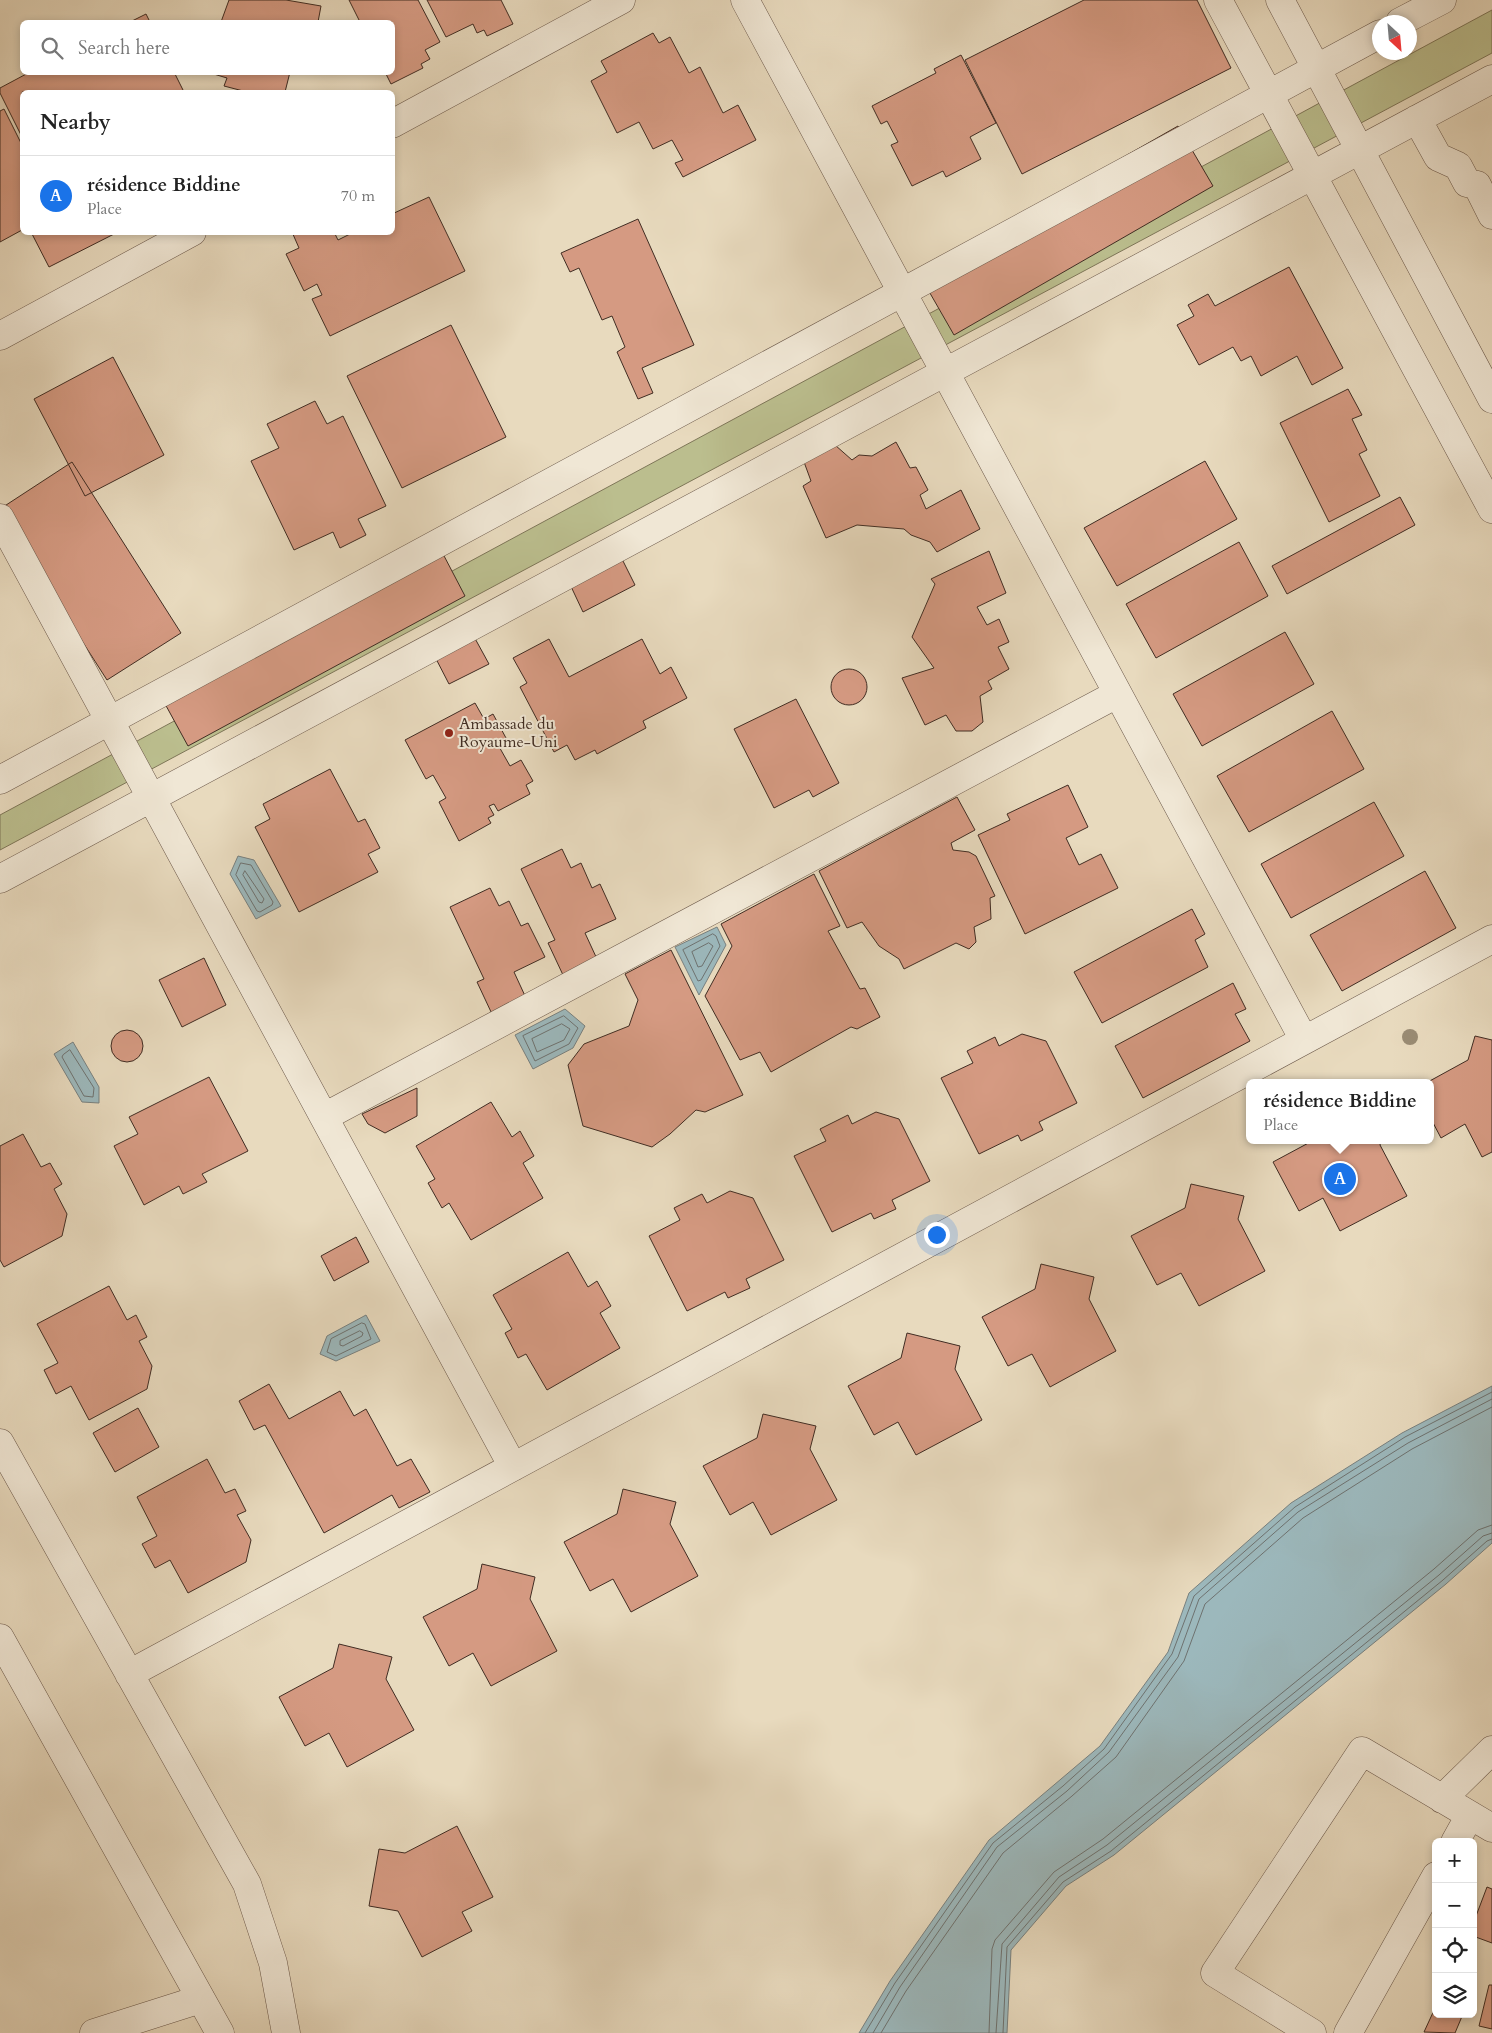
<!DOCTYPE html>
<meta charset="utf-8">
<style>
body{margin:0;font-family:Cardo,serif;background:#f6f6f6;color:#222}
.controls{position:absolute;right:15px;bottom:15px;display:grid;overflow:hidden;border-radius:8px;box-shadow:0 2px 8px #0003}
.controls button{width:45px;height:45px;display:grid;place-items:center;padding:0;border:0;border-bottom:1px solid #e0e0e0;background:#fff;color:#222;font:25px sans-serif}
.compass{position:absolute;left:1372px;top:15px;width:45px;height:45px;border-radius:50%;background:#fff;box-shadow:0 2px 8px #0003;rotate:154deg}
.you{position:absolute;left:936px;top:1234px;width:18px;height:18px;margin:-12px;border:4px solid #fff;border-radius:50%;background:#1a73e8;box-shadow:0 0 0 8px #1a73e833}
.badge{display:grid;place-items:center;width:32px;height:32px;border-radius:50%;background:#1a73e8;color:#fff;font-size:16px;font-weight:700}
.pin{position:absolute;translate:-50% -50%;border:2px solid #fff;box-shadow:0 1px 5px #0006}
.popup{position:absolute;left:1246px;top:1079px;width:188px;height:65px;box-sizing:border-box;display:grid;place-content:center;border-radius:8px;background:#fff;filter:drop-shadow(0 1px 4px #0005);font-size:16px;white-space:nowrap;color:#767676}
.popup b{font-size:19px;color:#222}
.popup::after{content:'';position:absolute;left:50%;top:100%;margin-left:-10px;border:10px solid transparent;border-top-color:#fff}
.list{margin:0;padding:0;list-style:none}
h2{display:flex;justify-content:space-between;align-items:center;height:65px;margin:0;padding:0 20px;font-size:21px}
h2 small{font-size:16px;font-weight:400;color:#767676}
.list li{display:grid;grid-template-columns:32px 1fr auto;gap:15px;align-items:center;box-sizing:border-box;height:80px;padding:0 20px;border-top:1px solid #e0e0e0}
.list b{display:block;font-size:19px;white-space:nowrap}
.list p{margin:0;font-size:16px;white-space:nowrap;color:#767676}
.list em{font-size:16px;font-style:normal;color:#767676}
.icon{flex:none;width:28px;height:28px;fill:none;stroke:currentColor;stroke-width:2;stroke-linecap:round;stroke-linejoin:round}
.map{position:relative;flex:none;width:1492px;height:2033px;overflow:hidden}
.search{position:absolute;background:#fff;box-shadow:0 2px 8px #0003;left:20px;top:20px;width:375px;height:55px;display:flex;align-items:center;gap:12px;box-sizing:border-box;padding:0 18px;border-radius:8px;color:#767676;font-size:19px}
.panel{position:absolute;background:#fff;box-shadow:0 2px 8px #0003;left:20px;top:90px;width:375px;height:145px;border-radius:8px}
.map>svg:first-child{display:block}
.park{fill:#bbbe8e;stroke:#7e7658}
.water{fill:#9cb8bc;stroke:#78807f}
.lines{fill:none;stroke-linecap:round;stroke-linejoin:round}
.shore{stroke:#6e7270;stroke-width:1}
.building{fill:#d59a82;stroke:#412d23}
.minor-casing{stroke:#6b584a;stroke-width:29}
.minor{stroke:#f0e7d5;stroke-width:28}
.tree{fill:#998b74}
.poi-dot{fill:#8f2418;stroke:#f0e7d5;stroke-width:2}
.labels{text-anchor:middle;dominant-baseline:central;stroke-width:4;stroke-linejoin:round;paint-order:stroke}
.poi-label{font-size:16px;fill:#412d23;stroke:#f0e7d5;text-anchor:start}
</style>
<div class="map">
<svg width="1492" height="2033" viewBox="0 0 1492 2033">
<rect width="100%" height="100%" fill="#e8dabe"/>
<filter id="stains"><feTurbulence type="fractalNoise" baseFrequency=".004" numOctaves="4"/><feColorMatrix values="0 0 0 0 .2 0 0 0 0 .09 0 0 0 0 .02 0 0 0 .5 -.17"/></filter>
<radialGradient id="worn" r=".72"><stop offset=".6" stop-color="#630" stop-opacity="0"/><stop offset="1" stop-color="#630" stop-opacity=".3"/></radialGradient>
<path class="park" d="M1492,10V53L0,850V815Z"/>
<path class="water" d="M238,856L254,860L281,906L256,919L230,874Z
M717,927L726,945L699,995L675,947Z
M565,1009L585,1026L573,1048L533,1069L515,1035Z
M73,1042L99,1087V1103L82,1102L54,1054Z
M366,1315L380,1341L336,1361L320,1354L327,1336Z
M1492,1386V1543L1446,1584L1114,1855L1066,1886L1011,1950L1007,2033H859L890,1981L989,1840L1100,1746L1168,1652L1189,1593L1291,1503L1402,1433Z"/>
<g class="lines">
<path class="shore" d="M241,863L251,865L273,902L272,905L260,912L257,911L236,875Z
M245,871L264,899L262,903L259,902L243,875Z
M713,934L716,936L720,946L701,980L698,981L683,950Z
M709,943L713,946L702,966L698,967L692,952Z
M564,1016L578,1028L569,1044L535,1061L523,1036Z
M562,1024L570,1029L564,1040L537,1052L532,1039Z
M70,1050L94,1088L93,1097L84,1096L62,1057L63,1055Z
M362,1323L365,1324L371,1339L336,1356L327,1352L331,1339Z
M360,1331L363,1333L362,1336L343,1346L340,1345V1341Z
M865,2033L895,1983L993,1843L1063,1786L1104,1749L1172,1654L1194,1596L1295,1507L1405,1437L1492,1392
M873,2033L900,1987L997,1847L1067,1791L1109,1752L1178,1657L1199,1599L1298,1512L1408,1443L1492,1399
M881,2033L906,1991L1003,1853L1072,1796L1116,1757L1184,1661L1205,1604L1303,1518L1412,1449L1492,1407
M989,2033L992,1949L995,1940L1054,1872L1103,1839L1434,1569L1478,1530L1492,1525
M996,2033L1002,1944L1059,1877L1107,1845L1439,1575L1483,1536L1492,1533
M1003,2033L1007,1947L1063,1882L1111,1851L1443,1580L1487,1541L1492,1539"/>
</g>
<path class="building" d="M229,0H286L321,6L318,22H221Z
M349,0H418L440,42L425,50L430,59L421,64L423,68L391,84L385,72H392V22H360Z
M427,0H501L513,24L487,36L484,30L477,33L473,24L446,37Z
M1084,0H1197L1231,68L1022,174L965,60Z
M146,14L150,22H130Z
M653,33L659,43L670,37L689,73L700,67L723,113L738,105L756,140L683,177L675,163L683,160L672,140L653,149L639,122L617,133L591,81L607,72L601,61Z
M961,55L996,123L970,137L981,159L946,177L943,171L912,186L891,145L898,142L887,121L881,124L872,106L936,73L934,69Z
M30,72H174L184,92H22V137L0,93V88Z
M207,72H290L285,92H247L224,86L227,78Z
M4,109L22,145V230L0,242V111Z
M1178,126L1213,186L954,335L919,274Z
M429,197L465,271L330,336L312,299L322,295L317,284L304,291L286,254L299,248L292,232H334L338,240L354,232H392V214Z
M638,219L694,345L642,368L653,393L638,399L617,352L625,347L612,316L602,320L579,268L570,272L561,253Z
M31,232H118L49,267Z
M1289,267L1343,368L1312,385L1297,356L1261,376L1251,356L1241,361L1233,347L1199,365L1177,325L1194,316L1188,305L1208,294L1215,306Z
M451,325L506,437L402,488L347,376Z
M113,357L164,455L85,496L34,399Z
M1348,389L1362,415L1352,419L1367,450L1359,454L1380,496L1329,522L1280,423Z
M315,401L327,424L343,416L386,506L358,519L366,535L340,548L333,532L294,550L251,461L279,448L267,424Z
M896,442L910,468L916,467L928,490L920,495L926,509L961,490L980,529L937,552L930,542L911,535L904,529L857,525L826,538L803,486L811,481L804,462L835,445L852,460L859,455L872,456Z
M1205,461L1237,519L1117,586L1084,528Z
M72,462L181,633L107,680L0,513V509Z
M1400,497L1415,525L1287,594L1272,566Z
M1239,542L1268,596L1156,658L1126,604Z
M618,551L635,585L583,612L567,578Z
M989,551L1006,593L977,607L987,625L999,619L1009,642L998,647L1009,669L988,681L992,689L980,696L983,722L972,731H956L946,715L925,725L902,678L934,668L912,637L935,584L931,579Z
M442,552L465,596L188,746L164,702Z
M1285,632L1314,684L1202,746L1173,694Z
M472,633L489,664L449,684L433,653Z
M549,639L569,677L642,639L660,674L671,667L687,698L643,721L646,728L597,754L595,750L575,760L567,745L554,752L520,687L527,683L513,658Z
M831 687a18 18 0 1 1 36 0a18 18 0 1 1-36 0Z
M796,699L839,783L813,797L809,790L774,808L734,729Z
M475,703L484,719L493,714L506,738L497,743L510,766L521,760L533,781L526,785L530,794L498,811L494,804L489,806L494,815L488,818L491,823L459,841L439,802L446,798L433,775L426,779L405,740Z
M1332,711L1364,769L1249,832L1217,776Z
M330,769L358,822L365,819L380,848L368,854L378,872L299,912L255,827L270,819L263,804Z
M1068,785L1088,827L1066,838L1079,865L1101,854L1118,888L1025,934L978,835L1010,820L1007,814Z
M957,797L975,830L951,843L953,850L969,852L976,856L995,896L990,898L991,919L974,927L976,942L969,949L956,943L904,969L899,959L879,946L862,922L847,928L819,871Z
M1374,802L1404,856L1291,918L1261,864Z
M562,849L571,868L581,863L592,888L600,884L616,919L585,933L597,959L563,975L548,943L555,940L521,869Z
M1425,871L1456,928L1342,991L1310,935Z
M814,874L840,926L828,931L860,989L865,988L880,1017L857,1029L851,1027L771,1072L760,1052L740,1060L705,996L732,946L721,924Z
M490,888L499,906L509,901L521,926L528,923L545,957L514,972L526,998L492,1014L477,982L484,979L450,907Z
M1192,909L1205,934L1195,940L1208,967L1102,1023L1074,972Z
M671,950L743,1095L705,1112L696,1110L670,1134L652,1147L583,1126L568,1065L584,1044L629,1026L638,1000L625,974Z
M204,958L226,1005L182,1027L159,980Z
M1233,983L1246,1009L1235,1014L1250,1041L1143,1098L1115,1046Z
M111 1046a16 16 0 1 1 32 0a16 16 0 1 1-32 0Z
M1022,1034L1046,1041L1077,1103L1039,1122L1043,1130L1021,1141L1018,1135L979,1154L941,1078L973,1063L967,1051L995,1037L999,1046Z
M1475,1036L1492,1040V1152L1482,1157L1465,1124L1441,1138L1430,1117V1083H1426L1468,1060Z
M209,1077L248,1151L202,1174L207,1182L183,1194L179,1186L144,1205L114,1146L138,1134L129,1117Z
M417,1088V1116L385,1133L368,1124L362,1114Z
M491,1102L512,1137L520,1131L534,1156L523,1163L543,1198L471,1240L449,1203L442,1208L428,1183L435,1179L416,1146Z
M876,1112L899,1119L930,1181L892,1200L896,1209L874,1219L871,1213L832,1232L794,1156L826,1141L820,1129L848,1115L852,1124Z
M23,1134L41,1167L50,1163L62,1184L54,1189L67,1214L62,1236L4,1267L0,1260V1146Z
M1314,1140H1381L1380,1145L1407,1196L1340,1231L1323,1198L1299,1211L1273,1162Z
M1191,1184L1244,1196L1238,1219L1265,1271L1199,1306L1181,1273L1157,1285L1131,1236L1185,1208Z
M730,1191L753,1198L784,1260L746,1279L750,1288L728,1298L725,1292L687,1311L649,1236L680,1220L674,1208L702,1194L707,1203Z
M356,1237L369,1262L334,1281L321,1256Z
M568,1252L588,1287L597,1281L611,1306L600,1313L620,1348L547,1390L526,1354L518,1358L505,1333L512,1329L493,1295Z
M1041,1264L1094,1277L1089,1299L1116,1351L1050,1387L1032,1354L1008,1366L982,1317L1035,1289Z
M109,1286L127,1320L136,1315L147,1337L139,1341L152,1366L147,1389L89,1420L71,1386L56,1394L44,1370L58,1363L37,1324Z
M907,1333L960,1346L955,1369L982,1420L916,1455L898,1422L874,1435L848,1386L901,1358Z
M269,1384L289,1419L340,1391L354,1416L366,1409L397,1466L411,1459L430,1492L399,1508L392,1495L324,1533L265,1425L254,1430L239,1401Z
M138,1408L159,1447L115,1472L93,1433Z
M763,1414L816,1426L810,1449L837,1500L771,1535L753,1502L730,1515L703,1466L757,1438Z
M207,1459L225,1493L235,1489L246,1511L237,1515L251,1540L246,1562L188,1593L170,1560L155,1568L142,1544L157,1536L137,1497Z
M623,1489L676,1502L670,1524L698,1576L631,1612L613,1579L590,1591L564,1542L617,1514Z
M482,1564L535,1577L530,1599L557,1651L491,1686L473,1653L449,1666L423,1617L477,1589Z
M339,1644L392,1657L386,1679L414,1730L347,1767L329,1733L305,1746L279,1697L333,1668Z
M457,1826L493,1897L462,1912L472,1931L422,1957L398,1911L369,1906L379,1849L405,1853Z
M1487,1887L1492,1889V1943L1473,1936V1924Z
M1489,1985H1492V2029L1479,2026Z
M1436,2006V2014H1463L1455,2033L1424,2032Z"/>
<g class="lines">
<defs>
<path id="minor" d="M745,0L1304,1040
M1218,0L1492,509
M1280,0L1492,399
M1400,22L1442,0
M1417,119L1438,157L1458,166L1467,183L1477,185L1492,215
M392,124L621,0
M0,336L192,232
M0,518L513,1467
M0,780L1380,34
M0,879L1492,79
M324,1117L1117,694
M0,1443L247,1884L273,1963L286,2033
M0,1638L220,2033
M129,1674L1492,939
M1442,1799L1492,1750
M1455,1842L1470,1815
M94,2033L201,1999
M1312,2033L1215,1973L1362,1751L1492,1828
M1348,2033L1436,1876"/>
</defs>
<use href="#minor" class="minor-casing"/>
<use href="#minor" class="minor"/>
</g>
<circle class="tree" cx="1410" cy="1037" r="8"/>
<circle class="poi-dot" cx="449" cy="733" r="5"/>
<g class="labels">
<g class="poi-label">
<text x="459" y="724">Ambassade du<tspan x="459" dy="18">Royaume-Uni</tspan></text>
</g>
</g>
<rect width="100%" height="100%" filter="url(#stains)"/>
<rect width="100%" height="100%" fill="url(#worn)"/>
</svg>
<div class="controls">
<button>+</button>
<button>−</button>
<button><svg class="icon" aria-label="locate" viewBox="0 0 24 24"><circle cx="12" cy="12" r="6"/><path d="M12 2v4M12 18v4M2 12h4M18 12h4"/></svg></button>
<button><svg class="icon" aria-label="layers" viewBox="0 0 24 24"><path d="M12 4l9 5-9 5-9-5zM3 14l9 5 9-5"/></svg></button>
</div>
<svg class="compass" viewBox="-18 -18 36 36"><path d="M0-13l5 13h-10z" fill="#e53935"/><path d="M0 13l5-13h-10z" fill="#767676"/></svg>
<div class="you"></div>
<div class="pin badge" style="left:1340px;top:1179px">A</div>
<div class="popup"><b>résidence Biddine</b>Place</div>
<div class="search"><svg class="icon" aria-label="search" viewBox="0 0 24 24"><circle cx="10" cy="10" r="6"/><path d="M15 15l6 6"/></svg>Search here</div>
<section class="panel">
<h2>Nearby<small></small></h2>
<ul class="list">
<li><span class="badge">A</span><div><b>résidence Biddine</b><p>Place</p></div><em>70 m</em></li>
</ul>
</section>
</div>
